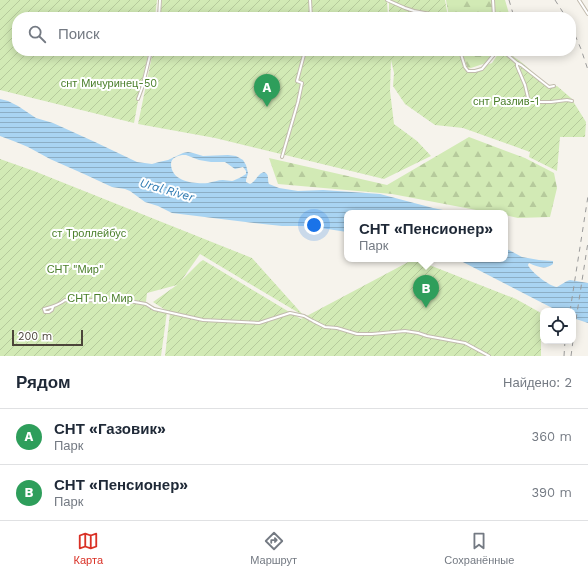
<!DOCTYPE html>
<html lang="ru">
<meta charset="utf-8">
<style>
body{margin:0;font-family:"Work Sans",sans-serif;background:#f2f2f3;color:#1f2937}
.controls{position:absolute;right:12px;bottom:12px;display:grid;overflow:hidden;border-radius:8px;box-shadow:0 2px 10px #0003}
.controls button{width:36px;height:36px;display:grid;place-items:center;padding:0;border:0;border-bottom:1px solid #e0e1e3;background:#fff;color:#1f2937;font:20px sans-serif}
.scale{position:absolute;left:12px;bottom:10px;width:71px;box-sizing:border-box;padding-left:4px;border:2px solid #4b4439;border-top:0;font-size:11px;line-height:14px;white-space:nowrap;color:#4b4439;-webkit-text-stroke:3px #fff;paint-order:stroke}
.you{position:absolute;left:314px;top:225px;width:14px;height:14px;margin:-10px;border:3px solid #fff;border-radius:50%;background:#1a73e8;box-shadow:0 0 0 6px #1a73e833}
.badge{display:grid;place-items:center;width:26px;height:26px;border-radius:50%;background:#d93025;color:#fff;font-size:13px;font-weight:700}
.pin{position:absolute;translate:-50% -33px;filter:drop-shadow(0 1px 2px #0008)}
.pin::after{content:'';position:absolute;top:21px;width:14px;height:12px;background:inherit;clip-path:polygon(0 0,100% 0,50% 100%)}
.popup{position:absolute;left:344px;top:210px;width:164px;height:52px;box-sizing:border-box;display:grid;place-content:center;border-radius:8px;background:#fff;filter:drop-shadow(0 1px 3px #0005);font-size:13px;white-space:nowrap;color:#747a83}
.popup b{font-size:15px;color:#1f2937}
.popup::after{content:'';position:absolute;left:50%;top:100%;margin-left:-8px;border:8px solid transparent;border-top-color:#fff}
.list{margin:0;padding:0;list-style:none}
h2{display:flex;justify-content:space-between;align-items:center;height:52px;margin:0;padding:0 16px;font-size:17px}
h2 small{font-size:13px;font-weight:400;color:#747a83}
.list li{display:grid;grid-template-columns:26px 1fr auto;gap:12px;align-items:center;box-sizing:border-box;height:56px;padding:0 16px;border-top:1px solid #e0e1e3}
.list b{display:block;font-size:15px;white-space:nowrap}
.list p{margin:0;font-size:13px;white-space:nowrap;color:#747a83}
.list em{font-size:13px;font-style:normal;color:#747a83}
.icon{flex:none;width:22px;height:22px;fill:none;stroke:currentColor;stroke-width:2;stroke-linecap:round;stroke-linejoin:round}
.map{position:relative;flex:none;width:588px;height:356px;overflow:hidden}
.search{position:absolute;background:#fff;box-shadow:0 2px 10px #0003;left:12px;right:12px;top:12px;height:44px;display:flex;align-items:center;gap:10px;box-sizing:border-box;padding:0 14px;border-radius:16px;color:#747a83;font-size:15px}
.sheet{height:164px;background:#fff}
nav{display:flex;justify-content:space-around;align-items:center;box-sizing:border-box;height:56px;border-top:1px solid #e0e1e3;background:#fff;font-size:11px;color:#747a83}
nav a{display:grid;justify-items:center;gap:2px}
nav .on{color:#d93025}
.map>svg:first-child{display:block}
.forest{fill:url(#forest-firs)}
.garden{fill:url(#garden-furrows)}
.water{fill:url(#water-rules);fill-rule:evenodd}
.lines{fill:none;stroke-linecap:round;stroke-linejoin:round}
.street-casing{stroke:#c2bbae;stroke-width:4}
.street{stroke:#fff;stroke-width:2}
.rail{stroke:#9a9a9a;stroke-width:1;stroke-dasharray:5 5;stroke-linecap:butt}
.labels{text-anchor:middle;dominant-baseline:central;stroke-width:4;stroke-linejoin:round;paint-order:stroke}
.park-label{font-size:11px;fill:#4a7f2a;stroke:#fff}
.water-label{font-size:12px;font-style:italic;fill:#2e7ab2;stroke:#fff}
</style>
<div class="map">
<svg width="588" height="356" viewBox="0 0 588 356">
<defs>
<pattern id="forest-firs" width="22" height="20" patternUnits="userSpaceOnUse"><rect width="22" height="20" fill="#d2eab5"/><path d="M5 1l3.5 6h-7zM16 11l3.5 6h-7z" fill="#b6ca9c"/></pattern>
<pattern id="garden-furrows" width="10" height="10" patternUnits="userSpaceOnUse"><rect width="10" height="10" fill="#d2eab5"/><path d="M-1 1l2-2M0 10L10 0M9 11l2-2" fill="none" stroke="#b6ca9c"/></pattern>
<pattern id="water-rules" width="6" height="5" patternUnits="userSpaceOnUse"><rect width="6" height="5" fill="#a9d4f2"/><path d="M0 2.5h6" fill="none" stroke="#8caec5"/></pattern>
</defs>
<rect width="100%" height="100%" fill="#f6f3ec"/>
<path class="forest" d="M446,0H505L510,17H449Z
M461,51H496L486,63L468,69Z
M469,137L525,158L554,173L557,188L550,217L518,218L505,215V213H492L392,194L278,184L269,158L387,185Z"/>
<path class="garden" d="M0,0H157L155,17H17V51H149L141,85L134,123L0,90Z
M162,0H386L387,1L388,17H160Z
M389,0H445L448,17H389Z
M153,51H460L468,72L492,63L500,51C516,53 536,76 548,87L557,86L571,98L586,122L585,137H560L557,171L529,157L530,152L463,128L435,125L405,104L393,86L394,73L391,60L390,91L394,124L417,141L431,156L384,179L215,138L138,124Z
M0,159L34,171L252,258L304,316L200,254L181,281L200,262L203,260L301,319L414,259L516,299L541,313V356H165L170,313L153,302L177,285L147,293L146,302L152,306L167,312L161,356H0Z"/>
<path class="water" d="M0,99L8,101L18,106L36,118L53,123L95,142L137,162L152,164L159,162L168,160L183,153L188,152L193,153L203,156L228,155L236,156L243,160L246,165L248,173L246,180V182L250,184C256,182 257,174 264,172C270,174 267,180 269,184L279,188L298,191L323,190L380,194L433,208L458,213H347V232L308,226H282L263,224L172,213L158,206L145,202L130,191L125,189L112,187L84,174L50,159L28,147L16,142L0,136ZM182,155H186L199,160L211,162H225L235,169L243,167L246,171V174C245,175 234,181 232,181C229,181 226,180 223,180C218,180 213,182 208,183C195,184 171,182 171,164C171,158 177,156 182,155Z
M505,248L522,257L539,260L553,261V264C546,270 537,267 529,263L528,265C531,272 549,286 557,287L567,281L570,280L588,283V323L573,318V311H558L457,259H505Z"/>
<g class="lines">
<defs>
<path id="street" d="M310,0L311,17
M387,0L405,8L414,11L447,17
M493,0L494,17
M579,0L588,14
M159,17L160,0
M460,51L465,67L468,71H475L482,69L497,51
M503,51L517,63V66L525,85L529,102H551L567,100L572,101
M517,63L521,65L549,87L554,86
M138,99L142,88L151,51
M282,157L298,102L302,83L297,81L305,51
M44,309C52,307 59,305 65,300L76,301L95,300L129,301L146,304L154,309L203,320L259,323L290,313L304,316L313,321L325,327L337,328L357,334H372L405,331L418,333L427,336L465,343L489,356
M44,309L45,312H49L52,310L53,307"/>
</defs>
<use href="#street" class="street-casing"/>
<use href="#street" class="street"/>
<path class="rail" d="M509,0L514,17
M555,0L566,17
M571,26L581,49L588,70
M570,311L588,196
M573,339L588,242
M564,356L565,341
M571,356L573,341"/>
</g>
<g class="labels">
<g class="park-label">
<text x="109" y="83">снт Мичуринец-50</text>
<text x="506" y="101">снт Разлив-1</text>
<text x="89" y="233">ст Троллейбус</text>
<text x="75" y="269">СНТ "Мир"</text>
<text x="100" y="298">СНТ По Мир</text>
</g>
<g class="water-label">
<text transform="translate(167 190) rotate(16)">Ural River</text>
</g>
</g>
</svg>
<div class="controls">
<button><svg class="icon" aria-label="locate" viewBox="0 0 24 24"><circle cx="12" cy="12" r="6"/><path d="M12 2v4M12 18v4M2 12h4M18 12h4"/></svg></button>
</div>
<div class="scale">200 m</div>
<div class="you"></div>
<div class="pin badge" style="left:267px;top:107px;background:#2e9e5b">A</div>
<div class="pin badge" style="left:426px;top:308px;background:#2e9e5b">B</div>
<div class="popup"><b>СНТ «Пенсионер»</b>Парк</div>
<div class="search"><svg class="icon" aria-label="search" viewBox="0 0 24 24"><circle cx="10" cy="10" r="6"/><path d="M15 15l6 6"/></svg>Поиск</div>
</div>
<section class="sheet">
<h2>Рядом<small>Найдено: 2</small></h2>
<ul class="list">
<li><span class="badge" style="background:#2e9e5b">A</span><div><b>СНТ «Газовик»</b><p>Парк</p></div><em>360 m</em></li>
<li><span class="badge" style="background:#2e9e5b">B</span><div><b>СНТ «Пенсионер»</b><p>Парк</p></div><em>390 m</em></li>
</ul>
</section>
<nav>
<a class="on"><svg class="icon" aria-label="map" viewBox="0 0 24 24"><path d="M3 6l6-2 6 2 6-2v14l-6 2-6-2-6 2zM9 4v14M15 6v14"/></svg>Карта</a>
<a><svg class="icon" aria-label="directions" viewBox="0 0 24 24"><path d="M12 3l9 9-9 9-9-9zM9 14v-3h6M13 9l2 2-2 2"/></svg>Маршрут</a>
<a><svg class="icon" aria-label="saved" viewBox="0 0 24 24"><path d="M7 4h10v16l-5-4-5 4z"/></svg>Сохранённые</a>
</nav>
